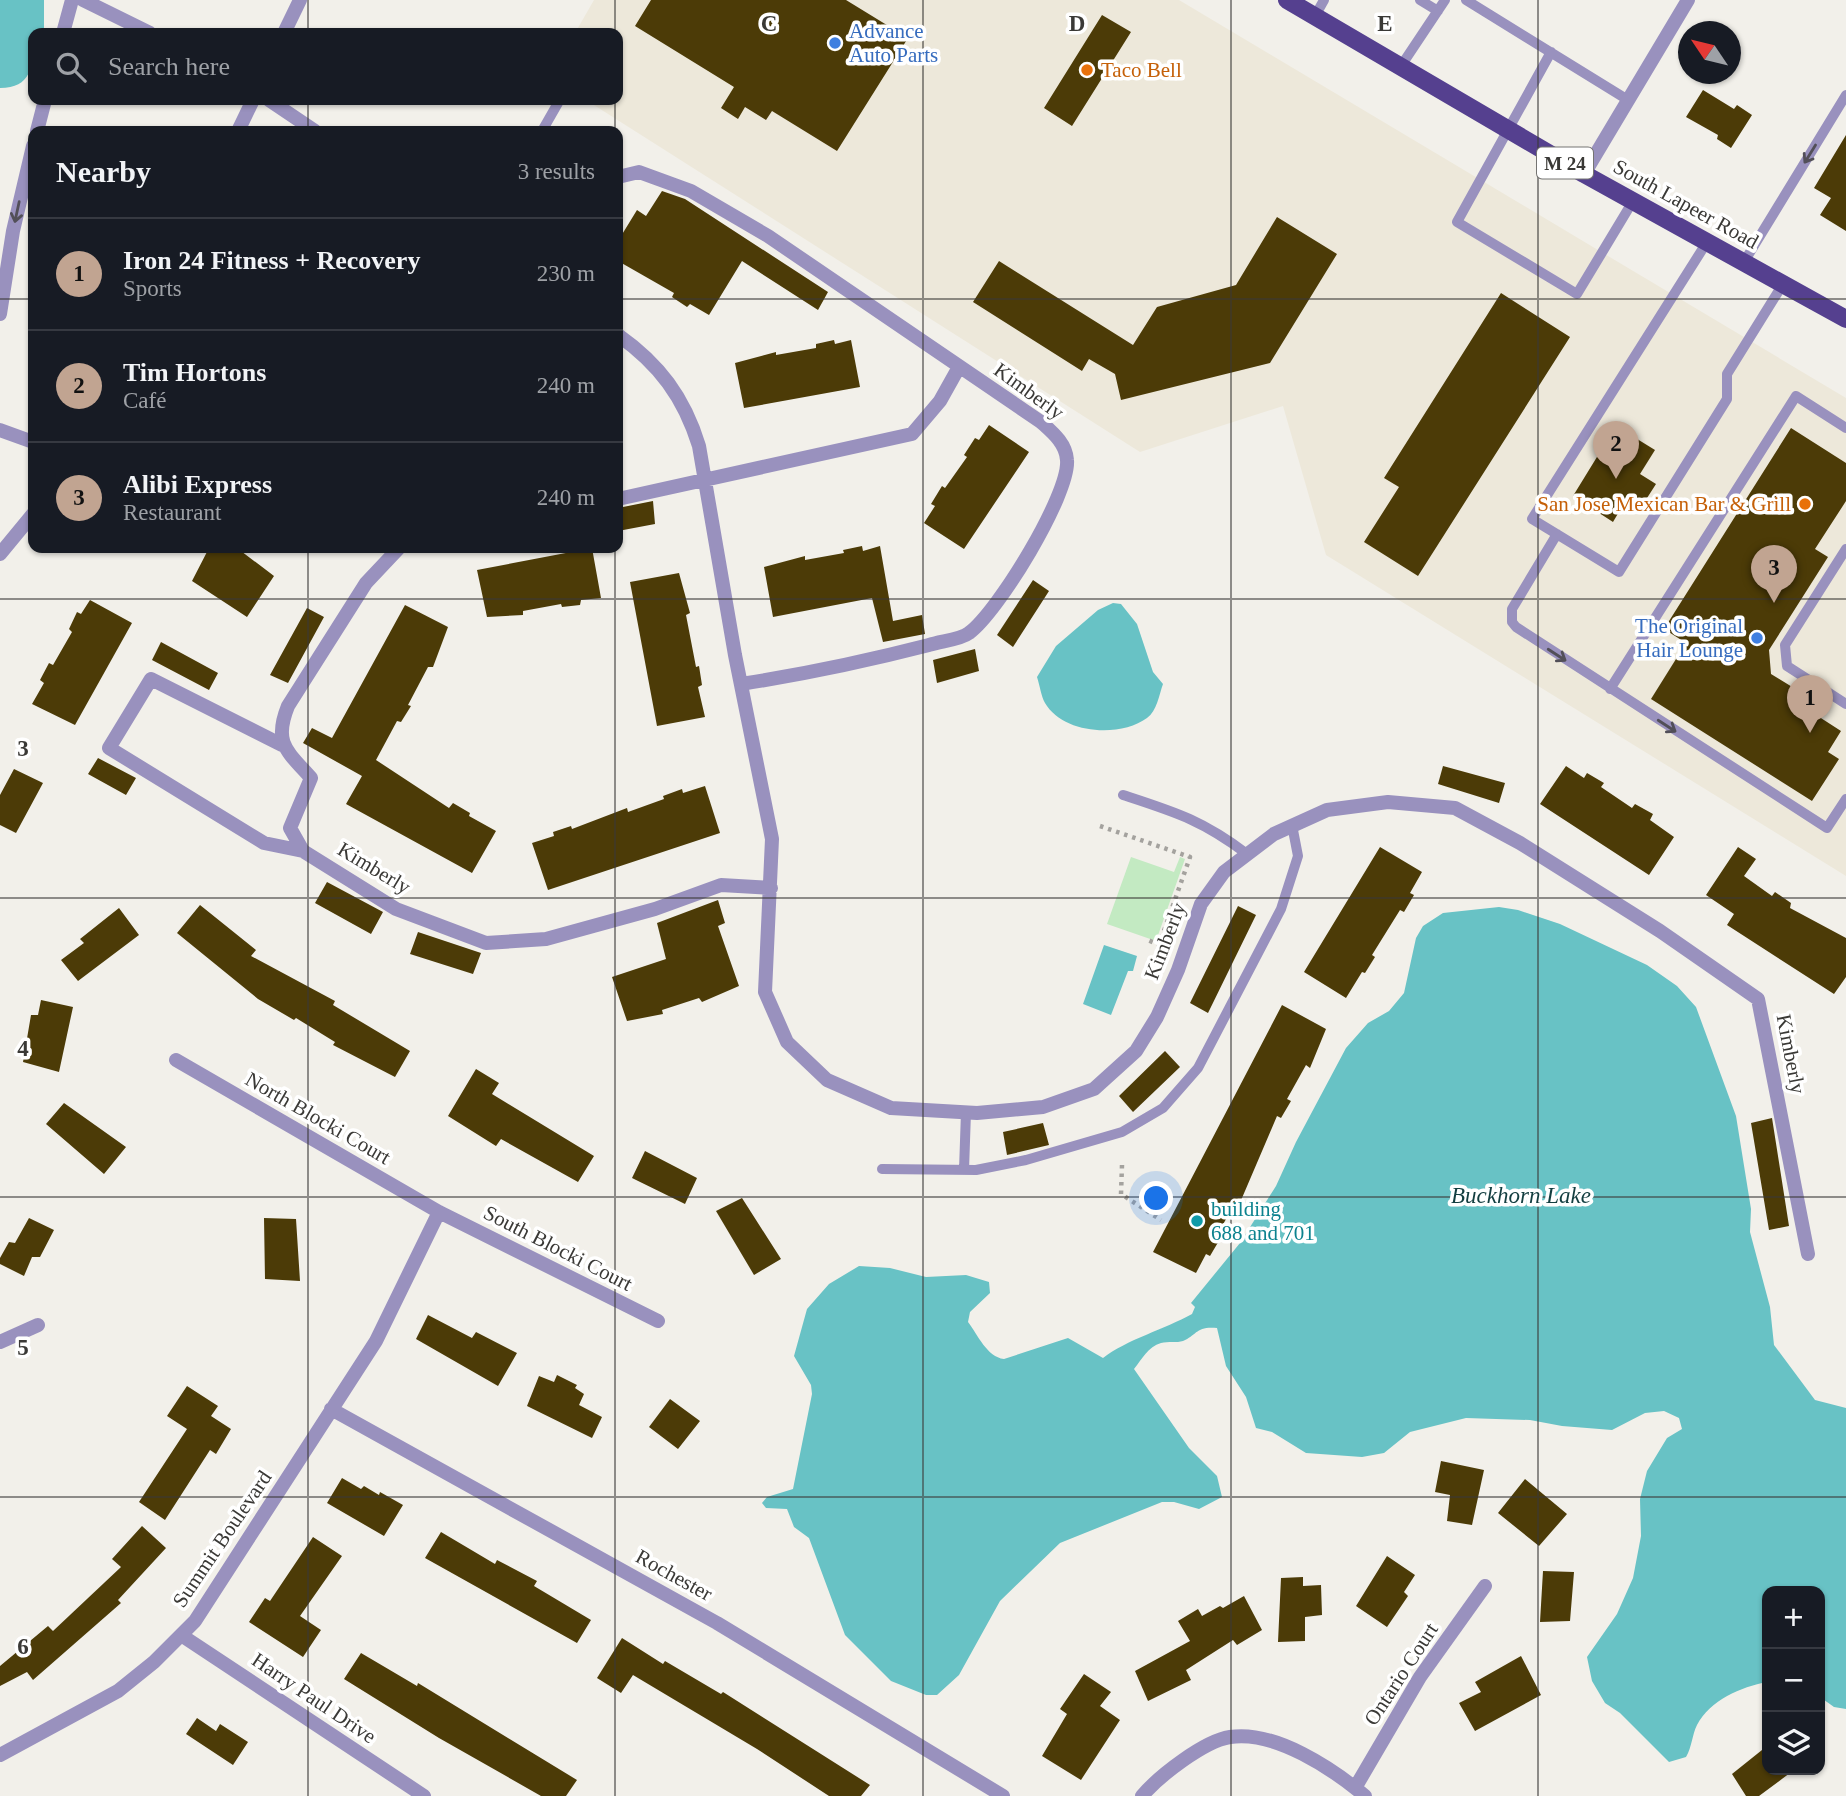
<!DOCTYPE html>
<meta charset="utf-8">
<style>
body{margin:0;font-family:Georgia,serif;background:#242831;color:#f1f3f6}
.controls{position:absolute;right:21px;bottom:21px;display:grid;overflow:hidden;border-radius:14px;box-shadow:0 2px 5px #0004}
.controls button{width:63px;height:63px;display:grid;place-items:center;padding:0;border:0;border-bottom:2px solid #363941;background:#171b24;color:#f1f3f6;font:35px sans-serif}
.compass{position:absolute;left:1678px;top:21px;width:63px;height:63px;border-radius:50%;background:#171b24;box-shadow:0 2px 5px #0004;rotate:305deg}
.you{position:absolute;left:1157px;top:1199px;width:24px;height:24px;margin:-18px;border:5px solid #fff;border-radius:50%;background:#1a73e8;box-shadow:0 0 0 10px #1a73e833}
.badge{display:grid;place-items:center;width:46px;height:46px;border-radius:50%;background:#c1a491;color:#111;font-size:23px;font-weight:700}
.pin{position:absolute;translate:-50% -58px;filter:drop-shadow(0 2px 4px #0008)}
.pin::after{content:'';position:absolute;top:37px;width:24px;height:21px;background:inherit;clip-path:polygon(0 0,100% 0,50% 100%)}
.list{margin:0;padding:0;list-style:none}
h2{display:flex;justify-content:space-between;align-items:center;height:91px;margin:0;padding:0 28px;font-size:30px}
h2 small{font-size:23px;font-weight:400;color:#9ea1a6}
.list li{display:grid;grid-template-columns:46px 1fr auto;gap:21px;align-items:center;box-sizing:border-box;height:112px;padding:0 28px;border-top:2px solid #363941}
.list b{display:block;font-size:26px;white-space:nowrap}
.list p{margin:0;font-size:23px;white-space:nowrap;color:#9ea1a6}
.list em{font-size:23px;font-style:normal;color:#9ea1a6}
.icon{flex:none;width:38px;height:38px;fill:none;stroke:currentColor;stroke-width:2;stroke-linecap:round;stroke-linejoin:round}
.map{position:relative;flex:none;width:1846px;height:1796px;overflow:hidden}
.search{position:absolute;background:#171b24;box-shadow:0 2px 5px #0004;left:28px;top:28px;width:595px;height:77px;display:flex;align-items:center;gap:18px;box-sizing:border-box;padding:0 24px;border-radius:14px;color:#9ea1a6;font-size:26px}
.panel{position:absolute;background:#171b24;box-shadow:0 2px 5px #0004;left:28px;top:126px;width:595px;height:427px;border-radius:14px}
.map>svg:first-child{display:block}
.built{fill:#ede8da}
.green{fill:#c3eac2}
.water{fill:#68c2c5}
.building{fill:#4c3b07}
.lines{fill:none;stroke-linecap:round;stroke-linejoin:round}
.path{stroke:#a4a29e;stroke-width:4.5;stroke-dasharray:3.5 5;stroke-linecap:butt}
.service{stroke:#9991be;stroke-width:10}
.minor{stroke:#9991be;stroke-width:14}
.primary{stroke:#55408f;stroke-width:18}
.oneway{stroke:#524f58}
.grid{fill:none;stroke:#3a3936;stroke-width:2;stroke-opacity:0.55}
.shop-dot{fill:#3f7fe0;stroke:#fff;stroke-width:2.5}
.food-dot{fill:#e8710a;stroke:#fff;stroke-width:2.5}
.culture-dot{fill:#0f9aa8;stroke:#fff;stroke-width:2.5}
.labels{text-anchor:middle;dominant-baseline:central;stroke-width:7;stroke-linejoin:round;paint-order:stroke}
.shield{fill:#fff;stroke:#757472;stroke-width:2}
.shield-label{font-size:19px;font-weight:bold;fill:#3a3936}
.shop-label{font-size:21px;fill:#366cbe;stroke:#fff;text-anchor:start}
.food-label{font-size:21px;fill:#c56008;stroke:#fff;text-anchor:start}
.street-label{font-size:21px;fill:#3a3936;stroke:#fff}
.culture-label{font-size:21px;fill:#0d838f;stroke:#fff;text-anchor:start}
.water-label{font-size:23px;font-style:italic;fill:#133e40;stroke:#fff}
.grid-label{font-size:23px;text-anchor:middle;font-weight:bold;fill:#3a3936;stroke:#fff;stroke-width:7;stroke-linejoin:round;paint-order:stroke}
</style>
<div class="map">
<svg width="1846" height="1796" viewBox="0 0 1846 1796">
<rect width="100%" height="100%" fill="#f2f0ea"/>
<path class="built" d="M594,0H1179L1846,398V876L1326,555L1283,406L1140,452L586,100H618V33H575Z"/>
<path class="green" d="M1131,857L1174,872L1180,857L1185,859L1156,941L1107,924Z"/>
<path class="water" d="M0,0H44V31L48,29L47,33H33C33,61 35,88 0,88Z
M1113,603L1121,604L1137,624L1153,672L1163,684C1159,695 1157,711 1147,718C1120,738 1063,734 1045,703C1041,696 1040,686 1037,677L1056,646L1098,610Z
M1499,907L1518,910L1560,924L1647,965L1677,986L1696,1007L1736,1116L1751,1209L1750,1232L1770,1307L1774,1345L1815,1400L1846,1408V1709L1834,1707L1820,1697V1591H1767V1682C1741,1687 1710,1700 1697,1725C1692,1735 1692,1747 1686,1757L1669,1762L1620,1713L1605,1703L1592,1681L1587,1657L1617,1614L1633,1578L1641,1536L1640,1499L1647,1471L1667,1438L1682,1429L1679,1418L1664,1411L1645,1413L1612,1430L1562,1426L1530,1420L1466,1418L1410,1432L1384,1453L1362,1457L1306,1453L1272,1432L1256,1428L1246,1397L1226,1366L1217,1328C1196,1326 1197,1335 1183,1341C1177,1343 1168,1341 1161,1343C1148,1347 1142,1359 1134,1369L1189,1448L1217,1476L1222,1497L1199,1509L1174,1502H1162L1060,1543L1000,1601L959,1675L937,1695H926L891,1681L845,1635L809,1538L794,1527L787,1509L766,1508L762,1503L767,1497L793,1489L812,1394L811,1385L794,1356L807,1309L829,1284L859,1266L890,1268L926,1277L966,1275L989,1282L990,1293L970,1312L968,1322C978,1335 987,1357 1004,1359L1068,1338L1103,1358C1126,1340 1165,1329 1192,1314L1195,1307L1191,1303L1240,1243L1276,1186L1296,1142L1346,1048L1368,1023L1389,1011L1404,993L1416,938L1423,926L1443,913Z
M1104,945L1137,956L1133,971H1128L1111,1015L1083,1004Z"/>
<path class="building" d="M651,0H846L908,38L837,151L772,111L766,120L745,107L738,119L721,108L734,87L635,26Z
M1102,15L1131,32L1072,126L1044,108Z
M1703,90L1734,109L1737,105L1752,115L1731,148L1717,139L1718,135L1686,117Z
M1846,135V231L1820,215L1831,198L1814,188Z
M662,191L685,199L828,292L818,310L742,261L709,315L690,304L687,307L672,297L674,293L618,261V241L637,210L646,216Z
M1277,217L1337,254L1270,363L1121,400L1115,374L1089,359L1082,371L973,302L999,261L1133,345L1157,307L1236,285Z
M1501,293L1570,337L1418,576L1364,542L1399,487L1384,478Z
M834,340L835,344L851,340L860,387L744,408L735,363L776,352V355L816,348V344Z
M989,425L1029,452L964,549L924,523L935,506L931,504L942,486L945,488L967,457L964,455L975,438L979,440Z
M1616,426L1655,450L1640,474L1656,484L1640,509L1626,500L1613,522L1573,496Z
M1791,428L1846,463V501L1815,549L1828,557L1769,650L1771,674L1802,693L1796,702L1841,731L1828,752L1839,759L1812,801L1651,699L1686,643L1664,629Z
M653,501L655,524L618,531V508Z
M862,546L863,551L880,546L893,621L922,615L925,634L883,642L872,598L773,617L764,567L805,556V560L844,553L843,550Z
M209,548H237L274,576L247,617L192,581Z
M592,548L601,598L581,600L580,605L562,607L561,604L523,611V615L487,617L477,570Z
M679,573L690,613L686,615L696,667L699,666L702,685L698,687L705,717L657,726L630,582Z
M1033,580L1049,591L1013,647L997,635Z
M90,600L132,623L75,725L32,704L44,683L40,680L49,663L53,665L72,632L69,629L77,612L81,614Z
M405,605L448,627L433,667H428L408,705L411,706L401,722L397,721L376,760L449,808L453,803L470,813L469,816L496,831L472,873L346,804L362,776L303,743L312,728L332,738Z
M307,608L324,617L288,683L270,675Z
M161,642L218,673L209,690L152,660Z
M975,649L979,671L937,683L933,660Z
M98,758L136,778L126,795L88,774Z
M1443,766L1505,783L1499,803L1438,784Z
M1566,766L1584,778L1587,773L1604,783L1601,787L1632,808L1635,804L1653,814L1650,820L1674,837L1649,875L1540,804Z
M14,769L43,783L16,833L0,825V795Z
M705,786L720,833L548,890L532,843L554,836L553,832L571,826L572,829L627,808L628,812L664,799L663,796L682,789L683,793Z
M1380,847L1422,872L1410,893L1414,895L1404,912L1400,910L1372,955L1375,957L1365,973L1362,972L1346,998L1304,972Z
M1738,847L1756,859L1744,876L1772,896L1775,892L1791,903L1790,908L1846,938V977L1834,994L1727,925L1734,914L1706,895Z
M327,882L383,912L371,934L315,903Z
M718,900L725,923L718,926L739,986L702,1002L699,998L662,1010L663,1014L627,1021L612,977L666,959L657,923Z
M200,905L256,950L251,956L335,1001L333,1005L410,1051L395,1077L333,1045L335,1042L296,1018L294,1020L258,999L177,933Z
M1238,906L1256,915L1208,1013L1190,1003Z
M119,908L139,935L78,981L61,960L84,943L80,939Z
M418,932L481,953L473,974L410,954Z
M41,1000L73,1007L59,1072L23,1062L31,1015H38Z
M1282,1005L1326,1029L1310,1068L1306,1065L1287,1099L1291,1101L1281,1118L1277,1116L1239,1205L1235,1203L1216,1237L1220,1239L1210,1256L1206,1254L1196,1273L1153,1252Z
M1165,1051L1180,1067L1133,1112L1119,1096Z
M476,1069L499,1083L492,1094L594,1156L578,1182L501,1139L496,1146L448,1116Z
M64,1103L126,1147L104,1174L46,1124Z
M1772,1118L1789,1226L1769,1230L1751,1123Z
M1043,1123L1049,1145L1007,1155L1003,1132Z
M645,1151L697,1178L685,1204L632,1178Z
M742,1198L781,1259L754,1275L716,1211Z
M29,1218L54,1230L40,1257H32L24,1276L0,1264V1258L9,1242L15,1243Z
M264,1218L296,1219L300,1281L265,1279Z
M428,1315L472,1338L476,1332L517,1353L498,1386L416,1339Z
M557,1375L577,1385L575,1388L584,1394L579,1405L602,1417L592,1438L527,1406L539,1376L554,1382Z
M187,1386L218,1406L211,1416L231,1429L216,1454L210,1450L165,1520L139,1502L187,1429L167,1416Z
M670,1399L700,1421L678,1449L649,1427Z
M1441,1461L1484,1470L1472,1525L1447,1521L1450,1495L1435,1492Z
M342,1478L361,1489L364,1486L379,1495L380,1492L403,1505L384,1536L327,1503Z
M1525,1479L1567,1514L1539,1546L1498,1513Z
M142,1526L166,1548L118,1600L121,1603L33,1680L27,1672L0,1686V1666L48,1626L53,1631L121,1567L112,1559Z
M441,1532L495,1564L497,1560L537,1581L534,1586L591,1620L577,1643L425,1558Z
M313,1537L342,1556L300,1616L321,1630L303,1657L249,1622L265,1598L270,1601Z
M1387,1556L1415,1575L1404,1592L1408,1596L1387,1627L1356,1606Z
M1543,1571L1574,1572L1570,1621L1540,1622Z
M1303,1577V1586L1321,1585L1322,1615L1305,1617V1641L1278,1642L1281,1578Z
M1244,1596L1262,1630L1237,1645L1233,1640L1186,1670L1191,1680L1148,1701L1135,1671L1190,1641L1178,1621L1198,1609L1202,1616L1220,1606L1223,1608Z
M622,1638L663,1664L665,1661L721,1694L723,1692L870,1785L861,1796H829L757,1749L633,1675L621,1693L597,1678Z
M361,1653L417,1686L418,1683L577,1780L566,1796H541L439,1738L344,1679Z
M1521,1656L1541,1695L1475,1731L1459,1703L1481,1692L1475,1682Z
M1084,1674L1111,1692L1100,1706L1120,1720L1081,1780L1042,1756L1067,1714L1060,1709Z
M197,1718L216,1731L220,1724L248,1742L233,1765L186,1734Z
M1767,1746V1770H1794L1759,1796H1746L1732,1774Z"/>
<g class="lines">
<path class="path" d="M1100,826L1190,857L1159,945L1148,940
M1122,1165L1121,1194L1161,1220"/>
<path class="service" d="M1420,0L1438,11
M1466,0L1628,100
M1315,16L1324,0
M1551,52L1457,222L1577,294L1633,201
M1401,66L1445,0
M542,131L558,103
M1707,242L1532,519L1619,572L1727,399V374L1783,284
M1744,262L1846,95
M1557,534L1512,609V622L1516,627L1827,828L1846,799
M1846,549L1785,645L1787,666L1846,704
M1610,689L1796,396L1846,428
M1123,795C1175,812 1202,820 1247,854
M882,1169L976,1170L1026,1160L1122,1132L1163,1108L1198,1068L1281,909L1298,856L1292,825
M964,1170L966,1112"/>
<path class="minor" d="M83,0L150,33
M63,33L72,0
M284,33L300,0
M269,100L315,131
M37,131L45,100
M238,131L253,100
M1584,174L1688,0
M618,177L639,172L691,191L768,236L1041,422C1052,432 1066,443 1067,460C1070,494 998,612 969,633C960,640 940,641 929,645C867,661 805,674 741,684
M0,314L13,231L33,146
M618,335C659,364 684,397 699,446L735,655L772,839L765,992L787,1042L827,1080L891,1108L977,1113L1043,1107L1094,1089L1136,1051L1157,1017L1178,970L1201,904L1224,872L1274,834L1327,810L1388,802L1455,808L1520,843L1660,931L1758,999L1808,1254
M0,430L33,442
M618,499L912,434L940,401L959,367
M399,548L366,583L288,706C273,743 287,751 311,778L290,828L303,851L396,909L486,943L546,939L655,909L721,885L771,888
M0,554L33,514
M282,745L151,679L109,748L264,843L303,851
M176,1060L439,1212L658,1321
M0,1342L38,1325
M331,1409L717,1623L1003,1796
M181,1635L424,1796
M0,1755L118,1691L154,1662L195,1621L376,1341L439,1212
M1355,1788L1420,1677L1485,1586
M1142,1796C1159,1776 1204,1741 1230,1737C1275,1730 1333,1769 1365,1796"/>
<path class="primary" d="M1287,0L1584,174L1846,319"/>
</g>
<defs><path id="oneway-shaft" d="M-6 0H5M1.5-3L5.5 0L1.5 3" fill="none" stroke-width="1.6" stroke-linecap="round" stroke-linejoin="round" transform="scale(1.75)"/></defs>
<g class="oneway">
<use href="#oneway-shaft" transform="translate(1810 154) rotate(122)"/>
<use href="#oneway-shaft" transform="translate(17 212) rotate(102)"/>
<use href="#oneway-shaft" transform="translate(1557 655) rotate(33)"/>
<use href="#oneway-shaft" transform="translate(1667 726) rotate(33)"/>
</g>
<path class="grid" d="M308,0V33M615,0V33M923,0V1796M1231,0V1796M1538,0V1796M308,100V131M615,100V131M0,299H33M618,299H1846M308,548V1796M615,548V1796M0,599H1846M0,898H1846M0,1197H1846M0,1497H1846"/>
<g class="shop-dot">
<circle cx="835" cy="43" r="7"/>
<circle cx="1757" cy="638" r="7"/>
</g>
<g class="food-dot">
<circle cx="1087" cy="70" r="7"/>
<circle cx="1805" cy="504" r="7"/>
</g>
<circle class="culture-dot" cx="1197" cy="1221" r="7"/>
<g class="labels">
<rect class="shield" x="1537" y="147.5" width="56" height="31" rx="5"/>
<g class="shield-label">
<text x="1565" y="163">M 24</text>
</g>
<g class="shop-label">
<text x="849" y="31">Advance<tspan x="849" dy="24">Auto Parts</tspan></text>
<text x="1743" y="626" text-anchor="end">The Original<tspan x="1743" dy="24">Hair Lounge</tspan></text>
</g>
<g class="food-label">
<text x="1101" y="70">Taco Bell</text>
<text x="1791" y="504" text-anchor="end">San Jose Mexican Bar &amp; Grill</text>
</g>
<g class="street-label">
<text transform="translate(1686 204) rotate(29)">South Lapeer Road</text>
<text transform="translate(1029 391) rotate(36)">Kimberly</text>
<text transform="translate(374 868) rotate(31)">Kimberly</text>
<text transform="translate(1165 941) rotate(-69)">Kimberly</text>
<text transform="translate(1791 1054) rotate(79)">Kimberly</text>
<text transform="translate(318 1118) rotate(30)">North Blocki Court</text>
<text transform="translate(558 1248) rotate(27)">South Blocki Court</text>
<text transform="translate(222 1539) rotate(-56)">Summit Boulevard</text>
<text transform="translate(674 1575) rotate(29)">Rochester</text>
<text transform="translate(1401 1674) rotate(-57)">Ontario Court</text>
<text transform="translate(314 1698) rotate(34)">Harry Paul Drive</text>
</g>
<g class="culture-label">
<text x="1211" y="1209">building<tspan x="1211" dy="24">688 and 701</tspan></text>
</g>
<g class="water-label">
<text x="1521" y="1195">Buckhorn Lake</text>
</g>
</g>
<g class="grid-label">
<text x="769" y="31">C</text>
<text x="1077" y="31">D</text>
<text x="1385" y="31">E</text>
<text x="23" y="756">3</text>
<text x="23" y="1056">4</text>
<text x="23" y="1355">5</text>
<text x="23" y="1654">6</text>
</g>
</svg>
<div class="controls">
<button>+</button>
<button>−</button>
<button><svg class="icon" aria-label="layers" viewBox="0 0 24 24"><path d="M12 4l9 5-9 5-9-5zM3 14l9 5 9-5"/></svg></button>
</div>
<svg class="compass" viewBox="-18 -18 36 36"><path d="M0-13l5 13h-10z" fill="#e53935"/><path d="M0 13l5-13h-10z" fill="#9ea1a6"/></svg>
<div class="you"></div>
<div class="pin badge" style="left:1810px;top:733px">1</div>
<div class="pin badge" style="left:1616px;top:479px">2</div>
<div class="pin badge" style="left:1774px;top:603px">3</div>
<div class="search"><svg class="icon" aria-label="search" viewBox="0 0 24 24"><circle cx="10" cy="10" r="6"/><path d="M15 15l6 6"/></svg>Search here</div>
<section class="panel">
<h2>Nearby<small>3 results</small></h2>
<ul class="list">
<li><span class="badge">1</span><div><b>Iron 24 Fitness + Recovery</b><p>Sports</p></div><em>230 m</em></li>
<li><span class="badge">2</span><div><b>Tim Hortons</b><p>Café</p></div><em>240 m</em></li>
<li><span class="badge">3</span><div><b>Alibi Express</b><p>Restaurant</p></div><em>240 m</em></li>
</ul>
</section>
</div>
